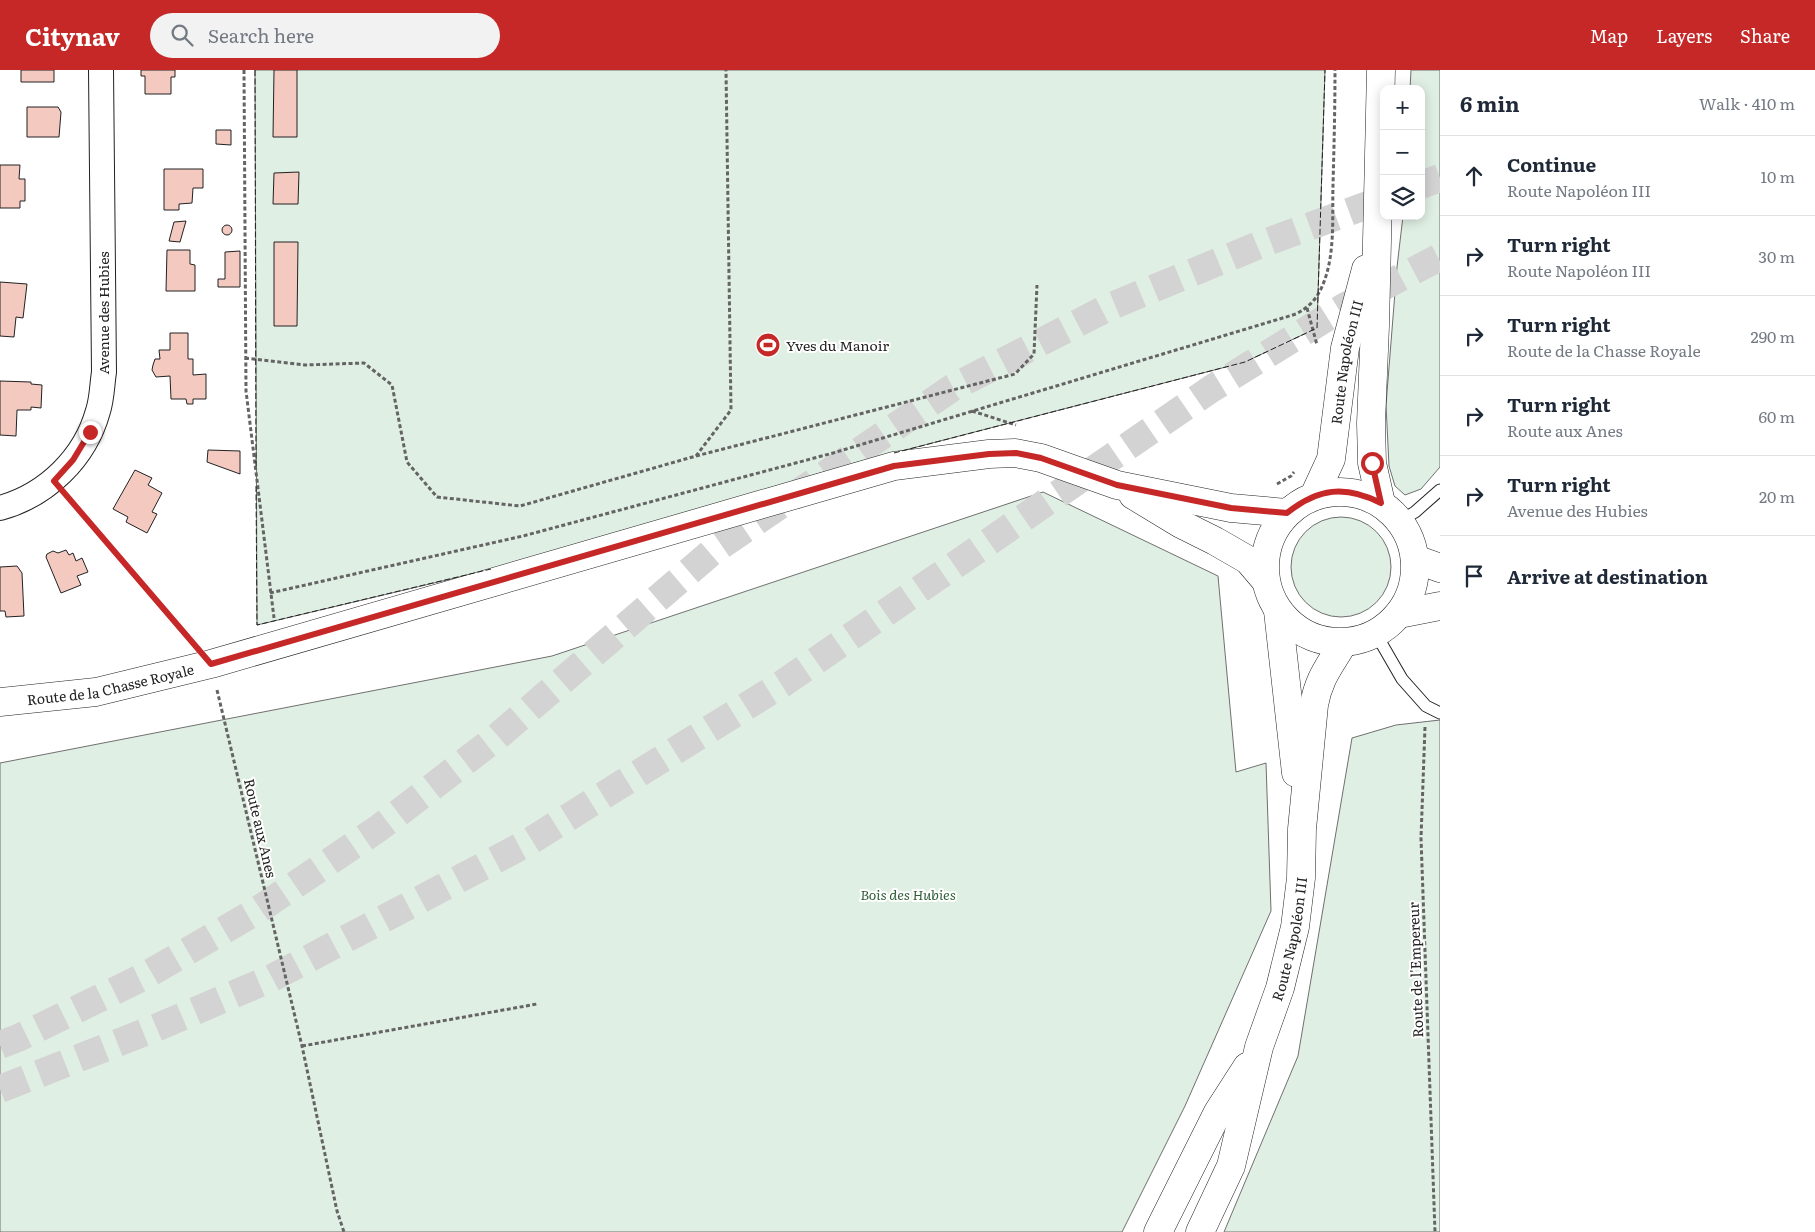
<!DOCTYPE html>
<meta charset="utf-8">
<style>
body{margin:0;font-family:Literata,serif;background:#f2f2f3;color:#1f2937}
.controls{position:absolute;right:15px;top:15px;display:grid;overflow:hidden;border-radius:10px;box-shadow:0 2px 12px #0003}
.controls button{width:45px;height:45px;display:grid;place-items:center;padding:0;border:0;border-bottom:1px solid #e0e1e3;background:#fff;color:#1f2937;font:25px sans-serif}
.stop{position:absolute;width:15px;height:15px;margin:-11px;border:4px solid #c62828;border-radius:50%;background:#fff}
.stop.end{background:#c62828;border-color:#fff;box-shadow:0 1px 5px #0008}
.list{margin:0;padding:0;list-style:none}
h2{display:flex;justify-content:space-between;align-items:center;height:65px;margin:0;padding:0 20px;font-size:21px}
h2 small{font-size:16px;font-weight:400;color:#747a83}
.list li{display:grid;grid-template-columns:32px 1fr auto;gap:15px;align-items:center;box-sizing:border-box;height:80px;padding:0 20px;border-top:1px solid #e0e1e3}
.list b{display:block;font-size:19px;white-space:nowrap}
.list p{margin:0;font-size:16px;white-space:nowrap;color:#747a83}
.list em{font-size:16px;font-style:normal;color:#747a83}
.icon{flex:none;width:28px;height:28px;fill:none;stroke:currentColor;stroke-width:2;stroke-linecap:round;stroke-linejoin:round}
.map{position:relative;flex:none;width:1440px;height:1162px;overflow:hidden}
header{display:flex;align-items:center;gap:30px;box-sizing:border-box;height:70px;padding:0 25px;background:#c62828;color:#fff}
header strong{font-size:24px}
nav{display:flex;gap:28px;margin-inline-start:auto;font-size:18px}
.search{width:350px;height:45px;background:#f2f2f3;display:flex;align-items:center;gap:12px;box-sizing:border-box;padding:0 18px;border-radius:28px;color:#747a83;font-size:19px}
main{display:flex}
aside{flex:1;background:#fff}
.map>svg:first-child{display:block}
.green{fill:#e0efe3;stroke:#6f6f6f}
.building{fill:#f3c9c0;stroke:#222}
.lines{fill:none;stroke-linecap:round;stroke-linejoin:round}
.motorway-tunnel{stroke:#d3d3d3;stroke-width:28;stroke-dasharray:28 14;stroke-linecap:butt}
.service-casing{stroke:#222;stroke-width:13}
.minor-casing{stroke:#222;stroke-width:26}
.tertiary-casing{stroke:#222;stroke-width:29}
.secondary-casing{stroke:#222;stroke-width:29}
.motorway-casing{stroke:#222;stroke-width:29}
.path{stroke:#646464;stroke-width:3;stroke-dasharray:4 2.5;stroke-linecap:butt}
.service{stroke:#fff;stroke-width:11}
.minor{stroke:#fff;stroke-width:24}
.tertiary{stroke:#fff;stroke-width:28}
.secondary{stroke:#fff;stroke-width:28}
.motorway{stroke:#fff;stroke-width:28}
.fence{stroke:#222;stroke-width:1;stroke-dasharray:6 2.5;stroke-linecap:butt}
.route{stroke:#c62828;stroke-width:6}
.labels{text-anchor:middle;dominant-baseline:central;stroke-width:4;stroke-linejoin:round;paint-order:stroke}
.street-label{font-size:14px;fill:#222;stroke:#fff}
.poi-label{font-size:14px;fill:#222;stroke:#fff;text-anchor:start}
.park-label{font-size:14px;font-style:italic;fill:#2f5e38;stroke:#fff}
</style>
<header>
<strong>Citynav</strong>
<div class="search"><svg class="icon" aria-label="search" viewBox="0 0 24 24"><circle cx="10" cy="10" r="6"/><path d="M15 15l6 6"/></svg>Search here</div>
<nav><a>Map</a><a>Layers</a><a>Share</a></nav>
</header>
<main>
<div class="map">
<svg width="1440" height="1162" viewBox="0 0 1440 1162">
<rect width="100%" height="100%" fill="#fff"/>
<path class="green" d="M255,0H1325L1317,258L1245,292L851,394L514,494L257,555Z
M1411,0H1440V397L1421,419L1405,425L1395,416L1389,396L1386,335L1397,197L1403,146H1421V19H1410Z
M1043,422L1218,506L1236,702L1266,693L1271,841L1185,1036L1122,1162H0V693L552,586Z
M1291 497a50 50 0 1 1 100 0a50 50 0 1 1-100 0Z
M1440,650V1162H1224L1298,986L1352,668L1396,655Z"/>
<path class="building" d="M21,0H54V12H21Z
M141,0H175V7H171V24H145V6H141Z
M274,0H297V67H273Z
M27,37H58L61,42L59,67H27Z
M216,60H231V75L216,74Z
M0,95H20L19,109H25V131H20V138H0Z
M164,99H203V118H193L192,133L179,134V140H164Z
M299,102L298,134H273L274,103Z
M186,151L180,172L169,171L174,152Z
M222 160a5 5 0 1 1 10 0a5 5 0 1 1-10 0Z
M274,172H298L297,256H274Z
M167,180H190V194L195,195V221H166Z
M240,181V217H218V209H225V182Z
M0,212L27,214L23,248L16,247L14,267L0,266Z
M170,263H188V289H193V305L206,304V329H193V334H187L186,329H171L170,306L156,307L152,300L153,295L155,289H160L159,280H170Z
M0,311L31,312V314L42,315L41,338L31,337V340H17L16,366L0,365Z
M208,380L240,381V404L207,392Z
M135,400L152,408L148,415L162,423L152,442L157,444L147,463L126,452L128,447L113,439Z
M66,480L69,485L73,483L76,491L82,488L88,502L77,506L81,515L61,523L46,487L47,484L53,481L58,483Z
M17,496L22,503L24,546L6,547L5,541H0V497Z"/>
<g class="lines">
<path class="motorway-tunnel" d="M1421,115L1440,108
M0,975L18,968L143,907L255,842L379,758L497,667L713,481L952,318L1109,237L1259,175L1384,129
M0,1019L153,959L272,908L527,773L782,614L1211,319L1344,237L1440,187"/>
<defs>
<path id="service" d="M1400,451L1415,442L1440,420
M1376,564L1402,609L1426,636L1440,643"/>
<path id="minor" d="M0,438C47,425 85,388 98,341C102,329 102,315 104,302L101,0"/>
<g id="tertiary">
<path d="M1133,425L1181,454L1215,471L1248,490L1265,510"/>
<path id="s1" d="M0,632L96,622L211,594L894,396L989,384L1015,383L1041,388L1117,415L1231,438L1287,443"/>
</g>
<g id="secondary">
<circle cx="1340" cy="497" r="75"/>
<path id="s2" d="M1314,426L1331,389L1345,278L1366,199"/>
<path d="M1381,433L1372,393L1371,353L1375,256L1381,0"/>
<path d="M1278,541L1296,703"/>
<path d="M1158,1162L1218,1042L1247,997"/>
<path id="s3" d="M1200,1162L1231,1096L1259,977L1280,918L1295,857L1301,808L1302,759L1314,635C1319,607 1330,596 1343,573"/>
</g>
<path id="motorway" d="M1415,489L1440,498
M1399,544L1440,536"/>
</defs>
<use href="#service" class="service-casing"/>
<use href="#minor" class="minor-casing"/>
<use href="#tertiary" class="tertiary-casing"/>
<use href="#secondary" class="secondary-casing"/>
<use href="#motorway" class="motorway-casing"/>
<path class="path" d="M244,0L246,321L274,548
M1307,238L1317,275
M245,288L305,295L364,293L392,315L407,392L437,427L520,436L696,386L731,340L726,0
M972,341L1016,355
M696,386L1015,304L1034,284L1037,215
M1277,414L1291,406L1294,402
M69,428L192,571
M270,523L523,466L833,383L1296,244C1307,238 1314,232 1320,221C1336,189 1332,150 1333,115C1334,77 1335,38 1335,0
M217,620L302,976L337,1141L344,1162
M1425,657L1421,768L1435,1162
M302,976L537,934"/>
<use href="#service" class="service"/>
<use href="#minor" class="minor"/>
<use href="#tertiary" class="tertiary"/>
<use href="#secondary" class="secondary"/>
<use href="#motorway" class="motorway"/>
<path class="fence" d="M255,0L256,396
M894,383L1245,292L1317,258L1325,0
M256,416L257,555L491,499"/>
</g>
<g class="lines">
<path class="route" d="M90,362L73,390L54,411L211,594L894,396L989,384L1016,383L1041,388L1117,415L1231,438L1287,443C1318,418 1345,415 1381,433L1372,393"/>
</g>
<defs>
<symbol id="stadium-disc" viewBox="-11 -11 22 22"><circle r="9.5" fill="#c62828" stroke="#fff"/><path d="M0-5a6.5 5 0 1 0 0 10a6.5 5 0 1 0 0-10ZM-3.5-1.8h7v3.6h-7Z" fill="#fff"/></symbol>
</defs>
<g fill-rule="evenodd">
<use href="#stadium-disc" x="754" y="261" width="28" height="28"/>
</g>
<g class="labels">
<g class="street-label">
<text transform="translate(103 243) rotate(-90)">Avenue des Hubies</text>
<text stroke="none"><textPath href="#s2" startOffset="139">Route Napoléon III</textPath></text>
<text stroke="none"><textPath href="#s1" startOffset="112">Route de la Chasse Royale</textPath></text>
<text transform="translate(261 758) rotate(77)">Route aux Anes</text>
<text stroke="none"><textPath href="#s3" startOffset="308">Route Napoléon III</textPath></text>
<text transform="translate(1415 900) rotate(-92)">Route de l'Empereur</text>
</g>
<g class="poi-label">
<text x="786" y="275">Yves du Manoir</text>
</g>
<g class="park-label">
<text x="908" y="824">Bois des Hubies</text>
</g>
</g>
</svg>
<div class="controls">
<button>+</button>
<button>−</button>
<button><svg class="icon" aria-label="layers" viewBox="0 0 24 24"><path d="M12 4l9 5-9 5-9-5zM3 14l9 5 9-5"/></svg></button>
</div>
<div class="stop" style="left:1372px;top:393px"></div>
<div class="stop end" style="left:90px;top:362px"></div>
</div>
<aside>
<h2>6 min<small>Walk · 410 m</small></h2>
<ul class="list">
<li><svg class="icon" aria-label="ahead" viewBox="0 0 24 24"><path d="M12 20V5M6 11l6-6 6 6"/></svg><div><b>Continue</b><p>Route Napoléon III</p></div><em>10 m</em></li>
<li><svg class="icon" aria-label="right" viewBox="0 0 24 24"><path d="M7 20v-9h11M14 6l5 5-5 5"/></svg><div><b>Turn right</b><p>Route Napoléon III</p></div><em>30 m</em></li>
<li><svg class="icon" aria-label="right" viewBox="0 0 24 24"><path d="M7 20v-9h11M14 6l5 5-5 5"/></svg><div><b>Turn right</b><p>Route de la Chasse Royale</p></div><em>290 m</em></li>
<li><svg class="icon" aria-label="right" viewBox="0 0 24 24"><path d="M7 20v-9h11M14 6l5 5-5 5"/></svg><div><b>Turn right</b><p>Route aux Anes</p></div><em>60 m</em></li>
<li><svg class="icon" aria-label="right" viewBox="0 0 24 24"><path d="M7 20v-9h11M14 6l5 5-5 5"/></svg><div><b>Turn right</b><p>Avenue des Hubies</p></div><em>20 m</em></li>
<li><svg class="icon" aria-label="arrive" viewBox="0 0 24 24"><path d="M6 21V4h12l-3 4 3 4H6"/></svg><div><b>Arrive at destination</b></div></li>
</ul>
</aside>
</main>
